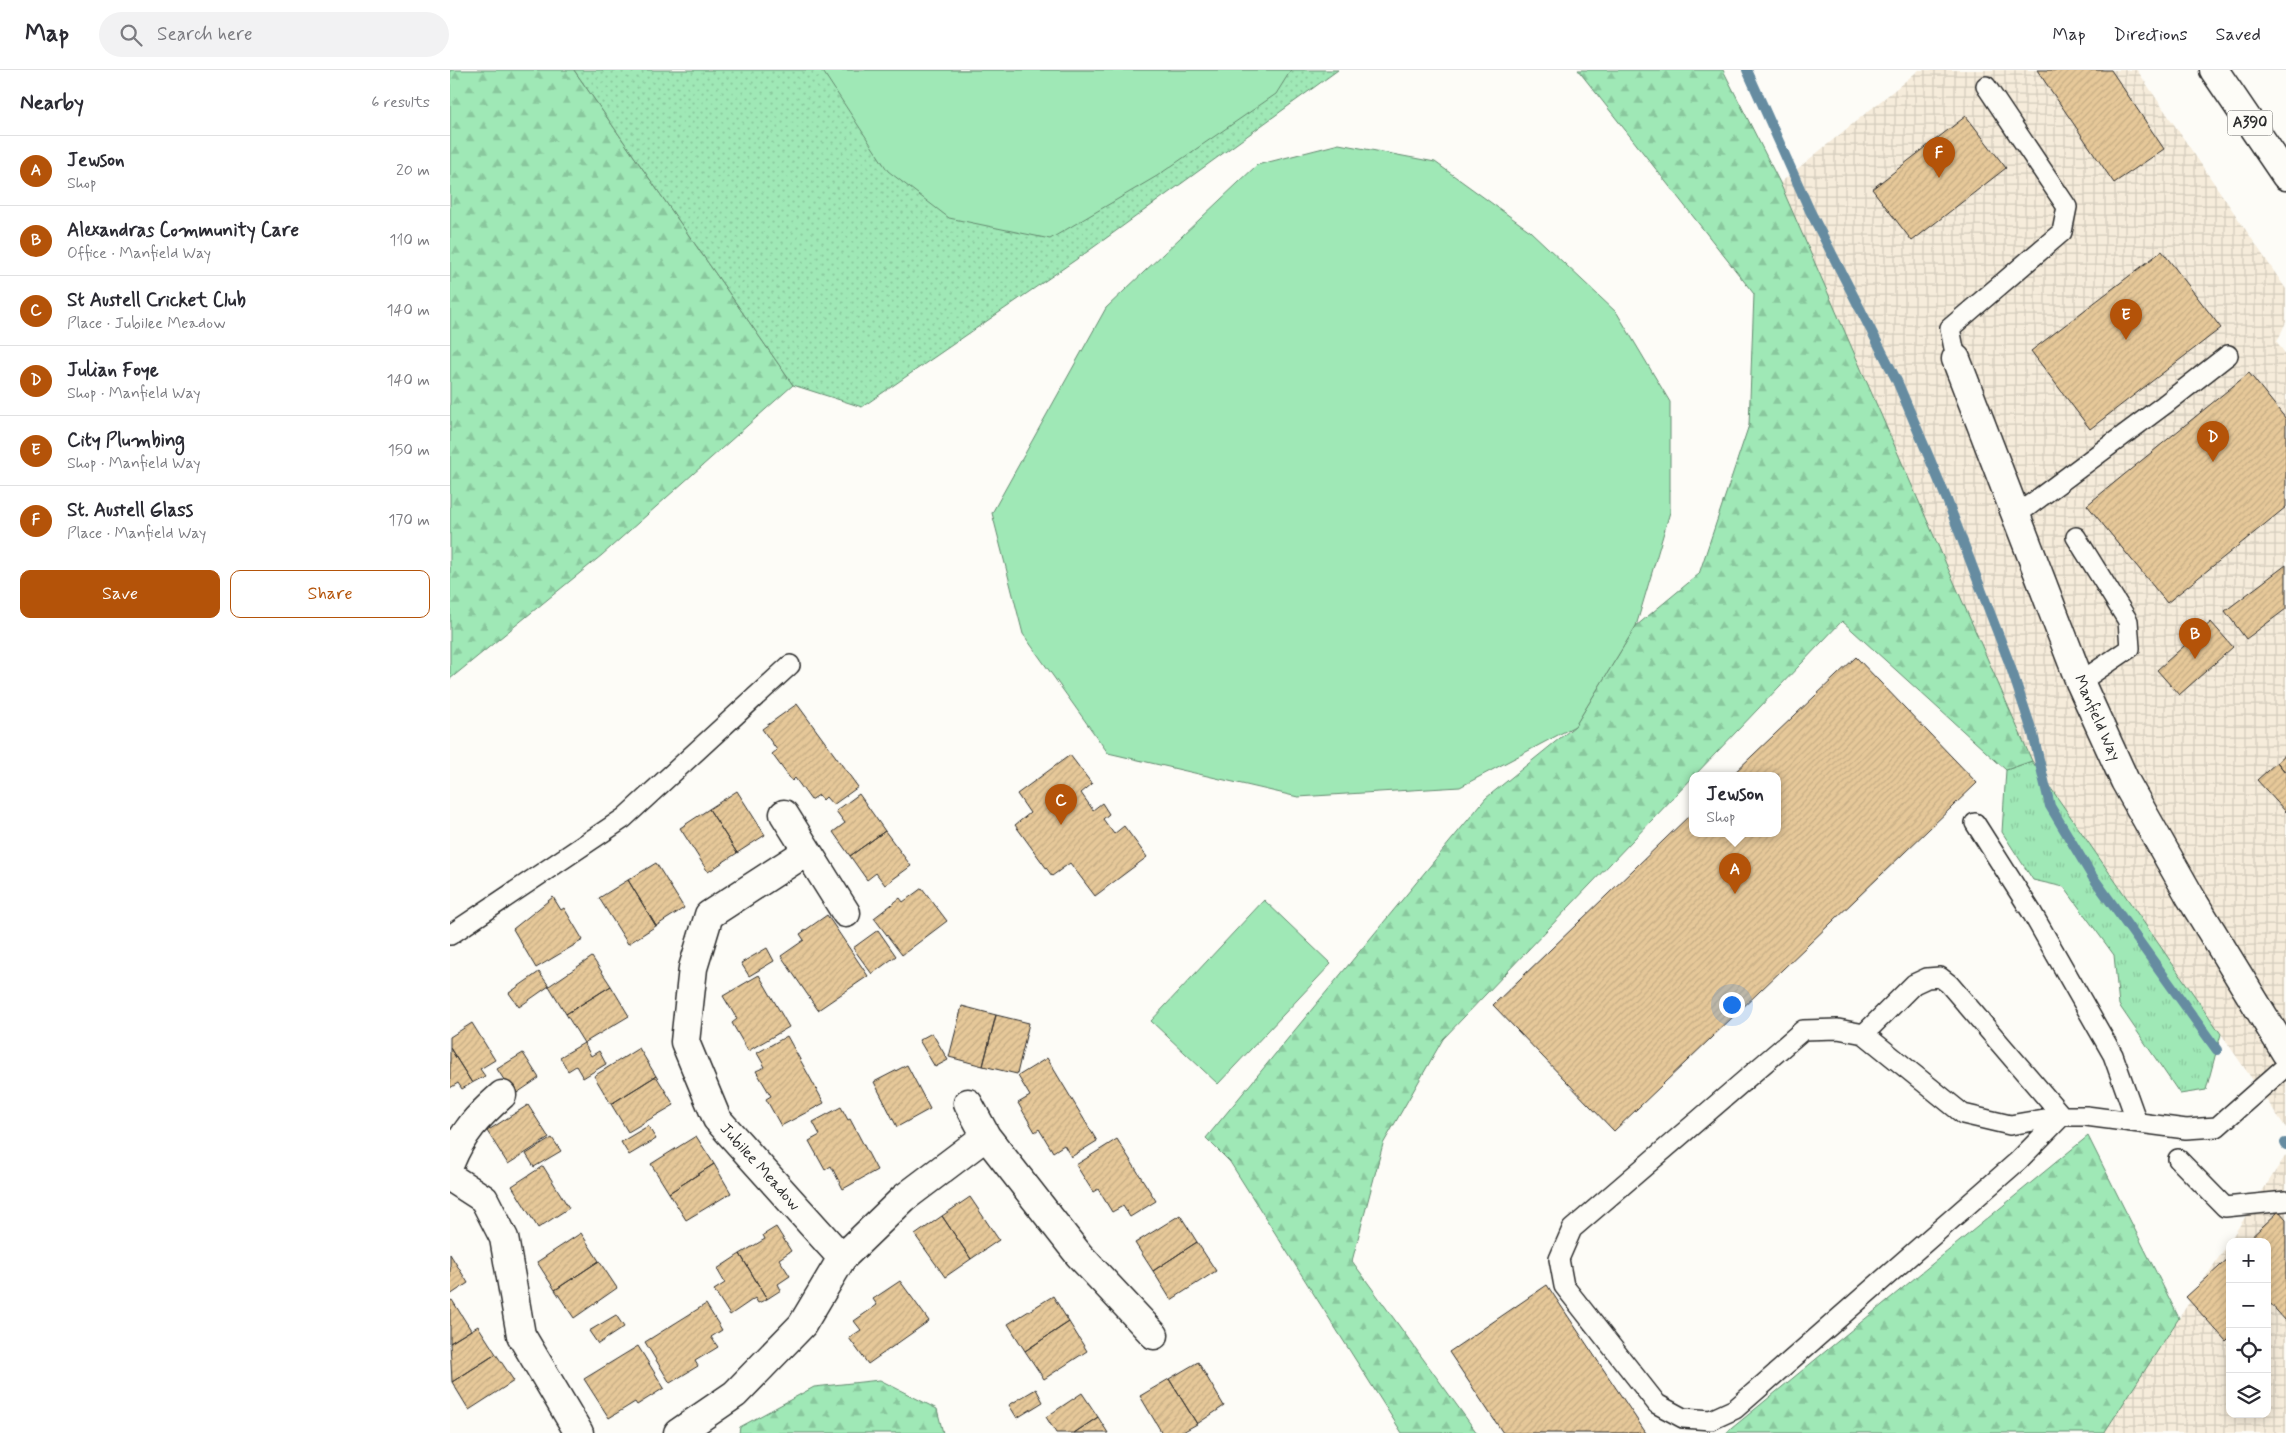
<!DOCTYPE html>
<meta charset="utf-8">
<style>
body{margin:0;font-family:Mynerve,sans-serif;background:#f2f2f3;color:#2b2b33}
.controls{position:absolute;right:15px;bottom:15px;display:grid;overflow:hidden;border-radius:10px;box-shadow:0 2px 12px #0003}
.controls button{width:45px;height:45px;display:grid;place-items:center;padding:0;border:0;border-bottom:1px solid #e1e1e2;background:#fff;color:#2b2b33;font:25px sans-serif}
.you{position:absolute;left:1281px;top:934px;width:18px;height:18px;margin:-12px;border:4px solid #fff;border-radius:50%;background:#1a73e8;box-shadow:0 0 0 8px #1a73e833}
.badge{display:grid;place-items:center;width:32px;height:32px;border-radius:50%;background:#b45309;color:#fff;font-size:16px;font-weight:700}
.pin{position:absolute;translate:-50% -41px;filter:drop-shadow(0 1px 2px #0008)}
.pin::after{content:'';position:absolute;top:26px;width:18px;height:15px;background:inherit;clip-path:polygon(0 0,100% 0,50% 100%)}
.popup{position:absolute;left:1239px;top:702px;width:92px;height:65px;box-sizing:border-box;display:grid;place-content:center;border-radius:10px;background:#fff;filter:drop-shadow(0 1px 4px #0005);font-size:16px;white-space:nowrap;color:#7c7c81}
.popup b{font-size:19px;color:#2b2b33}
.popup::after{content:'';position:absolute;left:50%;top:100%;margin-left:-10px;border:10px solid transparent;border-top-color:#fff}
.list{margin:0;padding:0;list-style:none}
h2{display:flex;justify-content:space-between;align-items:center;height:65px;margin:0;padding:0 20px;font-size:21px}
h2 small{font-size:16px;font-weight:400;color:#7c7c81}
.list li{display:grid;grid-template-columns:32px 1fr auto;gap:15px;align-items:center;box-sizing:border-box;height:70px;padding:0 20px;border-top:1px solid #e1e1e2}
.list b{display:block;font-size:19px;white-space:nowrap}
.list p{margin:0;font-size:16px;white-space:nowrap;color:#7c7c81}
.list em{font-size:16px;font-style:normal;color:#7c7c81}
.actions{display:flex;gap:10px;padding:15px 20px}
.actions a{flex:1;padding:11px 0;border:1px solid #b45309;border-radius:10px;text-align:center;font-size:18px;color:#b45309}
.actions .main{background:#b45309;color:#fff}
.icon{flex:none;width:28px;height:28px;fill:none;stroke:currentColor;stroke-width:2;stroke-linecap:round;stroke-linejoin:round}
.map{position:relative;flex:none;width:1836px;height:1363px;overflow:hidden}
header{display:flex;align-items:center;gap:30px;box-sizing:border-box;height:70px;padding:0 25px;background:#fff;border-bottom:1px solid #e1e1e2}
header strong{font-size:24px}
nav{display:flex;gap:28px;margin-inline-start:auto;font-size:18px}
.search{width:350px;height:45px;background:#f2f2f3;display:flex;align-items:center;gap:12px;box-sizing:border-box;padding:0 18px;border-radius:28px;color:#7c7c81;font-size:19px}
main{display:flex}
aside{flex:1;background:#fff}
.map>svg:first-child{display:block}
.industrial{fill:url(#industrial-grid);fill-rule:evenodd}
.grass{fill:url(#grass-tufts);stroke:#658a70}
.forest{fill:url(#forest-firs);stroke:#658a70}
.park{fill:url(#park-dots);stroke:#658a70}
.pitch{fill:#9fe8b6;stroke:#658a70}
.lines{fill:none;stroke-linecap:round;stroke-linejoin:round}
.stream{stroke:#668ca1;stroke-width:10}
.building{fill:url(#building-hatch);stroke:#2b2b2b}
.service-casing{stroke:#2b2b2b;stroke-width:22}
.minor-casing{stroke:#2b2b2b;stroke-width:31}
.trunk-casing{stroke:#2b2b2b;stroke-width:31}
.service{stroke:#fdfcf7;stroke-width:19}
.minor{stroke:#fdfcf7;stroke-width:28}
.trunk{stroke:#fdfcf7;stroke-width:28}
.labels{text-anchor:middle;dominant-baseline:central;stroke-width:4.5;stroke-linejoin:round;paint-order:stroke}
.shield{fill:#fdfcf7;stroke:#6a6a68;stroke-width:1}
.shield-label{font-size:15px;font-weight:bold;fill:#2b2b2b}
.street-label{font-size:16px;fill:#2b2b2b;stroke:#fdfcf7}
</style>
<header>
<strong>Map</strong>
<div class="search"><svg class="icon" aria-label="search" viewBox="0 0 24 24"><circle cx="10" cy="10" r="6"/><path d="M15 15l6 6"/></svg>Search here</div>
<nav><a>Map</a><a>Directions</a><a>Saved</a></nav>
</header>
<main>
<aside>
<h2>Nearby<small>6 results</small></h2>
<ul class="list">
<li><span class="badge">A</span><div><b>Jewson</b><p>Shop</p></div><em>20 m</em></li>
<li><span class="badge">B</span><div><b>Alexandras Community Care</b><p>Office · Manfield Way</p></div><em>110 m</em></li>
<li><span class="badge">C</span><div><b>St Austell Cricket Club</b><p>Place · Jubilee Meadow</p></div><em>140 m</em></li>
<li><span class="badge">D</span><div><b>Julian Foye</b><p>Shop · Manfield Way</p></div><em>140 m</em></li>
<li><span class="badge">E</span><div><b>City Plumbing</b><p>Shop · Manfield Way</p></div><em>150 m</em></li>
<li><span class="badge">F</span><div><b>St. Austell Glass</b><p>Place · Manfield Way</p></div><em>170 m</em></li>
</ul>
<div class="actions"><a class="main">Save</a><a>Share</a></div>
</aside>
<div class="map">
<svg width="1836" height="1363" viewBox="0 0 1836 1363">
<defs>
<pattern id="industrial-grid" width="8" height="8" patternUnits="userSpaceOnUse" patternTransform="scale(1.25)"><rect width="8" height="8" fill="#f6ecdb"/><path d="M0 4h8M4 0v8" fill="none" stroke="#d3cbbc"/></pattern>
<pattern id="grass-tufts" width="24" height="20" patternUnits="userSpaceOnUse" patternTransform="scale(1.25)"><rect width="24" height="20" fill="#9fe8b6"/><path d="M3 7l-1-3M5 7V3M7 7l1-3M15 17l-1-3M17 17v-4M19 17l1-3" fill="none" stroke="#89c79d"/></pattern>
<pattern id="forest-firs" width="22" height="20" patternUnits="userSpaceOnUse" patternTransform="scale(1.25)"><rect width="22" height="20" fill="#9fe8b6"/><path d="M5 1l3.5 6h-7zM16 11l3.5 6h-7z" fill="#89c79d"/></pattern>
<pattern id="park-dots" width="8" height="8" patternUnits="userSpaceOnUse" patternTransform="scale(1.25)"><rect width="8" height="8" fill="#9fe8b6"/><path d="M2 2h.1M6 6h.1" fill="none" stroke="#89c79d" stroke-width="1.8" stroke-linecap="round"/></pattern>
<pattern id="building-hatch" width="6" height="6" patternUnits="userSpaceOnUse" patternTransform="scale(1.25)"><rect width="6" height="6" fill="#e6c899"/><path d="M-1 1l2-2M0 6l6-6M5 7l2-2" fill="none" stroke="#c5ac84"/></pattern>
</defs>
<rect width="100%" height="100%" fill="#fdfcf7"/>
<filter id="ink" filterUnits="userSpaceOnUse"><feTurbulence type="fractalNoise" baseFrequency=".02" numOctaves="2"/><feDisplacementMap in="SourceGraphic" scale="10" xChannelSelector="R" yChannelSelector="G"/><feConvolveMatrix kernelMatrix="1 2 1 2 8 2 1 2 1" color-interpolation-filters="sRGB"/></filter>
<g filter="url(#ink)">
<path class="industrial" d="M1469,0H1687L1836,219V252L1827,272L1836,285V1058L1582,691L1330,113Z
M1836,1085V1363H1654L1729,1248ZM1780,1172H1817V1344H1780Z"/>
<path class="grass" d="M1582,691L1771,964L1756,1020L1730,1024L1669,935L1664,885L1614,817L1583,810L1552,762L1556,700Z"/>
<path class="forest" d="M0,0H124L343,315L152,485L0,609Z
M1128,0H1273L1330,113L1582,691L1556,700L1392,551L993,969L933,1074L902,1191L1027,1363H952L780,1092L756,1068L1036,728L1125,656L1186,556L1249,504L1299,355L1304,224Z
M1638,1066L1729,1248L1654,1363H1276Z
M430,1310L487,1339L493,1363H289L290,1357L364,1317Z"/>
<path class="park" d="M124,0H888L637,182L412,337L343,315Z"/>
<path class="pitch" d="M372,0H841L826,24L707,106L600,169L499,148L438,101Z
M889,74L985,92L1080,161L1167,243L1220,332V442L1186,556L1125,656L1010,717L848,727L658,683L573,564L542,443L656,238L807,95Z
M814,830L881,894L768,1014L701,951Z"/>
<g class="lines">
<path class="stream" d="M1297,0L1360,141L1447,311L1497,430L1560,595L1583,664L1600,736L1642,806L1767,980
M1835,1073L1836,1075"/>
</g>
<path class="building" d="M1587,0H1661L1714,79L1664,113Z
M1516,46L1556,98L1462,171L1422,119Z
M1712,181L1771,258L1640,359L1581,281Z
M1799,303L1836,349V437L1717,533L1637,435Z
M1836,495V539L1796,569L1775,541Z
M1761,552L1783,577L1729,625L1707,600Z
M1406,587L1527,713L1164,1061L1043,935L1242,743V763H1328V705H1282Z
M347,634L408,717L383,735L376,727L373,730L369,725L361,730L345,708L342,711L322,684L327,680L312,659Z
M1836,684V703L1827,692Z
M620,685L642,714L631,723L643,740L652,733L659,744L653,749L664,764L674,756L697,787L645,826L620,793L602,806L565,755L580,743L567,724Z
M1827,692L1836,703V742L1807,710Z
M287,721L315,765L287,783L259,739Z
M409,724L435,761L400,786L383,762L395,753L386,741Z
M259,739L287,783L258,802L230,758Z
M435,761L461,796L435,815L426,803L417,810L400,786Z
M206,793L234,838L206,856L178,810Z
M178,810L206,856L178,874L149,828Z
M472,818L497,851L452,885L424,848L450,828L453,832Z
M103,827L111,840L114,838L133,870L86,898L63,859Z
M377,845L418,906L368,940L331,886L354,870L350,864Z
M428,860L446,886L422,904L403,878Z
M317,878L324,891L299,906L291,893Z
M142,887L161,916L116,944L99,916Z
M89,902L99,916L69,937L59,923Z
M309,905L339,957L298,981L282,953L287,949L273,926Z
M161,916L179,946L134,973L116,944Z
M512,936L546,945L533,996L499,987Z
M546,945L579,953L567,1004L533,996Z
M22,953L45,990L30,999L35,1006L22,1013L0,978V967Z
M482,963L498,990L485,997L469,970Z
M337,966L374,1033L331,1056L316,1029L321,1026L306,1001L315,997L307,983Z
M134,973L141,986L149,981L156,994L133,1008L126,996L118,1001L110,987Z
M0,978L22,1013L12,1019L8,1013L0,1018Z
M189,978L206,1006L161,1034L144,1006Z
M73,983L89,1008L64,1025L47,999Z
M597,988L647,1071L621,1087L614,1075L603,1082L589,1059L585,1062L568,1033L580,1026L568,1006Z
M457,995L480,1039L447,1057L424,1012Z
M206,1006L224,1035L178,1062L161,1034Z
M78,1035L99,1068L58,1094L37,1061Z
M391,1037L398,1050L400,1049L427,1100L393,1119L381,1096L375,1100L359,1071L370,1065L363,1052Z
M198,1056L206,1069L179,1085L171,1072Z
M246,1066L264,1094L219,1123L201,1094Z
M102,1068L111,1081L84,1097L76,1084Z
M667,1069L706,1131L680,1147L673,1136L662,1142L648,1119L643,1122L626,1095Z
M264,1094L281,1123L236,1150L219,1123Z
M93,1096L119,1138L88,1158L62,1116Z
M520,1127L549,1170L521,1189L492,1146Z
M1829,1141L1836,1149V1251L1819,1232L1817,1233V1172H1796Z
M730,1145L747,1172L703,1201L685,1173Z
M492,1146L521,1189L495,1207L465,1165Z
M326,1157L341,1181L329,1189L340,1206L328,1214L331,1220L317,1229L290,1184L315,1169L313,1165Z
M131,1163L149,1191L105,1220L87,1192Z
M747,1172L766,1201L721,1230L703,1201Z
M0,1184L18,1213L0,1225Z
M290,1184L317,1229L308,1233L305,1228L280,1245L264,1220L275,1213L267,1199Z
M1780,1187V1267L1776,1271L1736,1227Z
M149,1191L167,1218L124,1248L105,1220Z
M450,1211L479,1251L418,1294L399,1268L411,1260L404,1251L427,1235L423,1229Z
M1097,1215L1196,1363H1053L999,1282Z
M603,1226L619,1252L575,1281L558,1254Z
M2,1230L21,1260L0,1273V1231Z
M256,1234L272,1260L261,1267L268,1277L245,1291L248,1296L220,1313L195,1272Z
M166,1245L174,1257L148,1274L139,1261Z
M619,1252L637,1281L594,1309L575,1281Z
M28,1256L46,1284L2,1312L0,1273Z
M188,1276L214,1318L187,1335L185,1332L159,1348L134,1309Z
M46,1284L64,1311L19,1340L2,1312Z
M748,1292L774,1336L747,1354L719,1309Z
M719,1309L747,1354L731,1363H712L690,1326Z
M586,1319L593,1332L567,1348L559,1335Z
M632,1323L648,1347L624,1363H606L596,1347Z
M648,1347L658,1363H624Z"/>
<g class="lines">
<defs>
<path id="service" d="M1506,289L1500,258L1612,162L1617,137L1536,16
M1565,446L1714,335L1778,285
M1626,467L1678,551L1680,578L1630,612
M1525,753L1581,841L1663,985L1687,1052
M0,865L174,748L340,595
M1414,964L1464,914L1477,908L1490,907L1499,914L1612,1046
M1612,1046L1568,1091L1285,1339L1261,1350L1233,1348L1207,1334L1114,1216L1109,1189L1122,1159L1353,960L1388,959L1414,964L1513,1044L1560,1055L1612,1046H1636L1736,1059L1767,1057L1836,996
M1728,1089L1775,1137L1836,1131"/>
<path id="minor" d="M1506,289L1630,612L1675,711L1741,828L1836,983
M334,744L396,843
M356,782L259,845L243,898L235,972L267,1049L392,1188
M518,1033L536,1066L629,1185L704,1265
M0,1093C13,1062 27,1047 52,1025
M0,1107L34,1129L54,1168L71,1265L129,1363
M228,1363L285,1324L352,1255L392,1188L454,1128L536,1066"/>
<path id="trunk" d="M1764,0L1836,106"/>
</defs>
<use href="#service" class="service-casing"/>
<use href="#minor" class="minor-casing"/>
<use href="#trunk" class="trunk-casing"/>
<use href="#service" class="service"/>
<use href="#minor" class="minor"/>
<use href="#trunk" class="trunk"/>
</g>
</g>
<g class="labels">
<rect class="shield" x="1777.5" y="40.5" width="45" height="25" rx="4"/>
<g class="shield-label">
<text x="1800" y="53">A390</text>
</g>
<g class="street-label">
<text transform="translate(1647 648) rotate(66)">Manfield Way</text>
<text transform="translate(310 1097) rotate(48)">Jubilee Meadow</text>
</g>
</g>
</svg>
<div class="controls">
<button>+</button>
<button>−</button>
<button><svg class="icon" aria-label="locate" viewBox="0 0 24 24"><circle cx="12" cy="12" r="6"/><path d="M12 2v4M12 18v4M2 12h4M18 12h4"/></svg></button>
<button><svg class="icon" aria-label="layers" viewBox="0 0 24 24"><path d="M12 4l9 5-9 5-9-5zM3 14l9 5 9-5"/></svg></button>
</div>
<div class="you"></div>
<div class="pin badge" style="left:1285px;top:824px">A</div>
<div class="popup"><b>Jewson</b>Shop</div>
<div class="pin badge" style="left:1745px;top:589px">B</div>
<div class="pin badge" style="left:611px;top:755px">C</div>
<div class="pin badge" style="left:1763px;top:392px">D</div>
<div class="pin badge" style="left:1676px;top:270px">E</div>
<div class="pin badge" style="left:1489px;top:108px">F</div>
</div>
</main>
